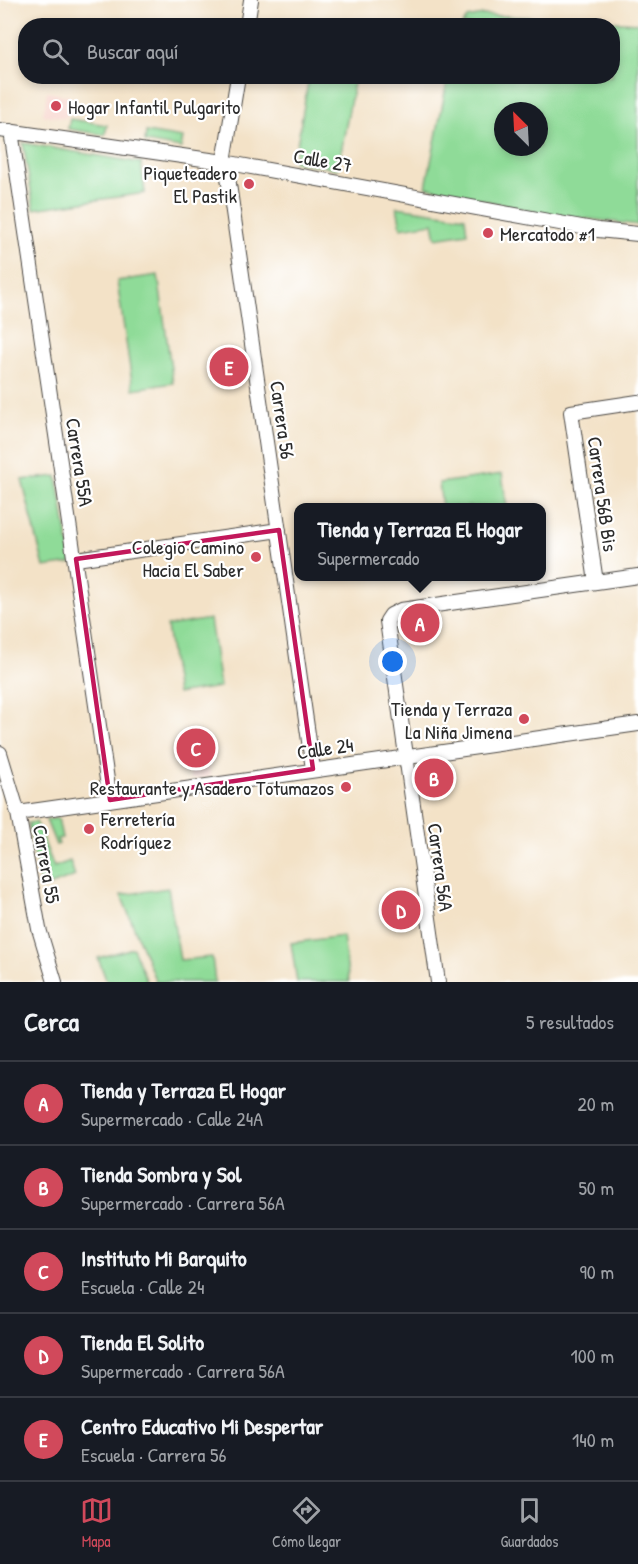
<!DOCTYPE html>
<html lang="es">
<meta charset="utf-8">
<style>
body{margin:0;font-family:"Patrick Hand",sans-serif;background:#242831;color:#f1f3f6}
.compass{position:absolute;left:494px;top:102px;width:54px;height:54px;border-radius:50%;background:#171b24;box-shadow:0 3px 9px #0003;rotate:336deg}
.you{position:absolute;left:393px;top:662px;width:21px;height:21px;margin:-15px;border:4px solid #fff;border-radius:50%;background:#1a73e8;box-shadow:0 0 0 9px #1a73e833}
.badge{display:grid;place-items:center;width:39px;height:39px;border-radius:50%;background:#d1495b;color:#fff;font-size:20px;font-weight:700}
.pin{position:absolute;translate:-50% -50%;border:3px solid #fff;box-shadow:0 2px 6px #0006}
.popup{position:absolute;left:294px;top:503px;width:252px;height:78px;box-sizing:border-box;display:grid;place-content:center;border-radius:12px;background:#171b24;filter:drop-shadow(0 2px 4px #0005);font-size:20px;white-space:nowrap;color:#9ea1a6}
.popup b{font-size:22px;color:#f1f3f6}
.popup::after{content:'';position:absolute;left:50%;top:100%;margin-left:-12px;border:12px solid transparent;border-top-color:#171b24}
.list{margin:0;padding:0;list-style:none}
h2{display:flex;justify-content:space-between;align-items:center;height:78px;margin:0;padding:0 24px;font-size:26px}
h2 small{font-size:20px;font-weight:400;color:#9ea1a6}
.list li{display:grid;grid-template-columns:39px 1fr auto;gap:18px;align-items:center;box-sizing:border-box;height:84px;padding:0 24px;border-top:2px solid #363941}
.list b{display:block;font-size:22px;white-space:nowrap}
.list p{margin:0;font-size:20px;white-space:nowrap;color:#9ea1a6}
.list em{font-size:20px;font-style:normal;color:#9ea1a6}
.icon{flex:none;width:33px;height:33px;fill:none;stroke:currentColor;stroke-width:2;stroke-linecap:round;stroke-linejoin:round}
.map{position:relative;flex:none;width:638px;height:982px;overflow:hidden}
.search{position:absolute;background:#171b24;box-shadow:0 3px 9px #0003;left:18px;right:18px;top:18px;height:66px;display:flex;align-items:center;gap:15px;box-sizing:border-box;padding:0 21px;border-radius:24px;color:#9ea1a6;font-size:22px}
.sheet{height:498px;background:#171b24}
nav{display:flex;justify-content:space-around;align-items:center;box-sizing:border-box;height:84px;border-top:2px solid #363941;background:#171b24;font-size:16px;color:#9ea1a6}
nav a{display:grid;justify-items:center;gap:3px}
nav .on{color:#d1495b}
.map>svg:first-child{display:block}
.built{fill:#f7d1c9}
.green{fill:#8fdb98;stroke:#5d8362;stroke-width:1.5;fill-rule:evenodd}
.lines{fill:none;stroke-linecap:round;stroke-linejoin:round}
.minor-casing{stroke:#494642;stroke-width:16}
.minor{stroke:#fff;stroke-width:14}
.marked{fill:none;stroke:#c2185b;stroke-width:4.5;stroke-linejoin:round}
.poi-dot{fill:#d1495b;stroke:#fff;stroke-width:2}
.labels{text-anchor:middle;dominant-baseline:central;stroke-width:4.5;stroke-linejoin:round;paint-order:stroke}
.poi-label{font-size:20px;fill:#2b2b2b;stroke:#fff;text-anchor:end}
.street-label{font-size:20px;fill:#2b2b2b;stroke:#fff}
</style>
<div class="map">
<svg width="638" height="982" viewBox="0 0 638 982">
<rect width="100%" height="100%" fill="#fff"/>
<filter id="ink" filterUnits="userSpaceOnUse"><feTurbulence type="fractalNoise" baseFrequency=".0167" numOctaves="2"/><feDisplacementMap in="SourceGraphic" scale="12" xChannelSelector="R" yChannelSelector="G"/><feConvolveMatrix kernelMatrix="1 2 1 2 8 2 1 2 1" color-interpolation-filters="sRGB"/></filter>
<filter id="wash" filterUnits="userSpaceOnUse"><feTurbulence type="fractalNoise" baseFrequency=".008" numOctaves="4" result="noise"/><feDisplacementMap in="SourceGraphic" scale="24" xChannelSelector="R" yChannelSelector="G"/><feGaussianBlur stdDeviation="1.35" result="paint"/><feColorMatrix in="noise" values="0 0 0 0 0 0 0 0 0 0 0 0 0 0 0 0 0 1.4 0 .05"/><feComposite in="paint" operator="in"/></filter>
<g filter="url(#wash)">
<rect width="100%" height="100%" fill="#f3e2c7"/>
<path class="built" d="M47,92L70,96L66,118L43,115Z
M204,733L210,777L191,779L185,735Z"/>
<path class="green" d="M483,15L638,23V225L540,213L426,187L448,77L612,76V26L462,25L467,18ZM503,111H539V147H503Z
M309,77H355L338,169L294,162Z
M70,119L107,125L105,135L68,129Z
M146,132L183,138L181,148L145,142Z
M23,143L141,163L145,193L34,209Z
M397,207L465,217L467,233L436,238L433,223L401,228Z
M158,275L173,383L133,389L117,281Z
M502,474L507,507H442L439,483Z
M57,476L72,563L44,567L22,480Z
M210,619L220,687L177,694L167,626Z
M58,818L62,838L57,839L59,844L56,845L46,820Z
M36,822L54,867L70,861L75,876L41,889L28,823Z
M168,888L180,960L212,957L215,982H156L121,895Z
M343,936L349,982H297L291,943Z
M133,948L147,982H107L98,958Z"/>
</g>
<g filter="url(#ink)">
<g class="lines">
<defs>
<path id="minor" d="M247,26L251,0
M238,76L224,162L227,170L313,769
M0,130L224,162L598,230L638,234
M11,131L110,800
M76,559L279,530
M596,582L571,412L638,402
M0,753L18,813L39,929L55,982
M18,813L638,724
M438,982L387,621L391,615L401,610L638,576"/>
</defs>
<use href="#minor" class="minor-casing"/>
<use href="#minor" class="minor"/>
</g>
</g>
<path class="marked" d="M279,530L313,769L110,800L76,559Z"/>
<g class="poi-dot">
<circle cx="56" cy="106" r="6"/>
<circle cx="249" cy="184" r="6"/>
<circle cx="488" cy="233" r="6"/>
<circle cx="256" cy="557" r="6"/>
<circle cx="524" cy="719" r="6"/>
<circle cx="346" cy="787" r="6"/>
<circle cx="89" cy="829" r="6"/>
</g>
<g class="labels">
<g class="poi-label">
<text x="68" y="106" text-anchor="start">Hogar Infantil Pulgarito</text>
<text x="237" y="172">Piqueteadero<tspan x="237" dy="23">El Pastik</tspan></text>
<text x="500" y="233" text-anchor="start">Mercatodo #1</text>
<text x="244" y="546">Colegio Camino<tspan x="244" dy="23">Hacia El Saber</tspan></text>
<text x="512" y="708">Tienda y Terraza<tspan x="512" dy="23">La Niña Jimena</tspan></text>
<text x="334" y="787">Restaurante y Asadero Totumazos</text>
<text x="101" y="818" text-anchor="start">Ferretería<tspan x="101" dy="23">Rodríguez</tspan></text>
</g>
<g class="street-label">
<text transform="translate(323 160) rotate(10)">Calle 27</text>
<text transform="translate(283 420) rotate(82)">Carrera 56</text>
<text transform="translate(80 462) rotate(81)">Carrera 55A</text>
<text transform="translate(603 494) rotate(82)">Carrera 56B Bis</text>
<text transform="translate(325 748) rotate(-8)">Calle 24</text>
<text transform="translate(47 864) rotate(80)">Carrera 55</text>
<text transform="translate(441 867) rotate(82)">Carrera 56A</text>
</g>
</g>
</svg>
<svg class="compass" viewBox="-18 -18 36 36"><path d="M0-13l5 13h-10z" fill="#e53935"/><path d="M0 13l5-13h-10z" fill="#9ea1a6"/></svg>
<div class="you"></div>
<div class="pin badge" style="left:420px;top:623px">A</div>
<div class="popup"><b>Tienda y Terraza El Hogar</b>Supermercado</div>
<div class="pin badge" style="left:434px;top:778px">B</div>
<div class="pin badge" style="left:196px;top:748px">C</div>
<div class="pin badge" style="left:401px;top:910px">D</div>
<div class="pin badge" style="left:229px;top:367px">E</div>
<div class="search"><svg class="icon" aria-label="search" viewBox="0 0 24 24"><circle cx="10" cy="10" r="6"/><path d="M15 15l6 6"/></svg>Buscar aquí</div>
</div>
<section class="sheet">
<h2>Cerca<small>5 resultados</small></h2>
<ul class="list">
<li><span class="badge">A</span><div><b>Tienda y Terraza El Hogar</b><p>Supermercado · Calle 24A</p></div><em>20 m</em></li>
<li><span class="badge">B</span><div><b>Tienda Sombra y Sol</b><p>Supermercado · Carrera 56A</p></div><em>50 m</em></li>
<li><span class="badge">C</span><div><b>Instituto Mi Barquito</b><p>Escuela · Calle 24</p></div><em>90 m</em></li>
<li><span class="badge">D</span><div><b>Tienda El Solito</b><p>Supermercado · Carrera 56A</p></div><em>100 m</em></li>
<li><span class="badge">E</span><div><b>Centro Educativo Mi Despertar</b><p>Escuela · Carrera 56</p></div><em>140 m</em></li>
</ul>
</section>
<nav>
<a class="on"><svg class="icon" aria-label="map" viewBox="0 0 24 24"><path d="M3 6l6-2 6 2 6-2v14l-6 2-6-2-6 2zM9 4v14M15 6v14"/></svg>Mapa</a>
<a><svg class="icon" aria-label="directions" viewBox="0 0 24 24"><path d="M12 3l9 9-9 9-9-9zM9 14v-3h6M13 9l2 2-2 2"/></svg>Cómo llegar</a>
<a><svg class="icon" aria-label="saved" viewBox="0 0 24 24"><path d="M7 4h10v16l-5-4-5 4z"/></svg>Guardados</a>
</nav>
